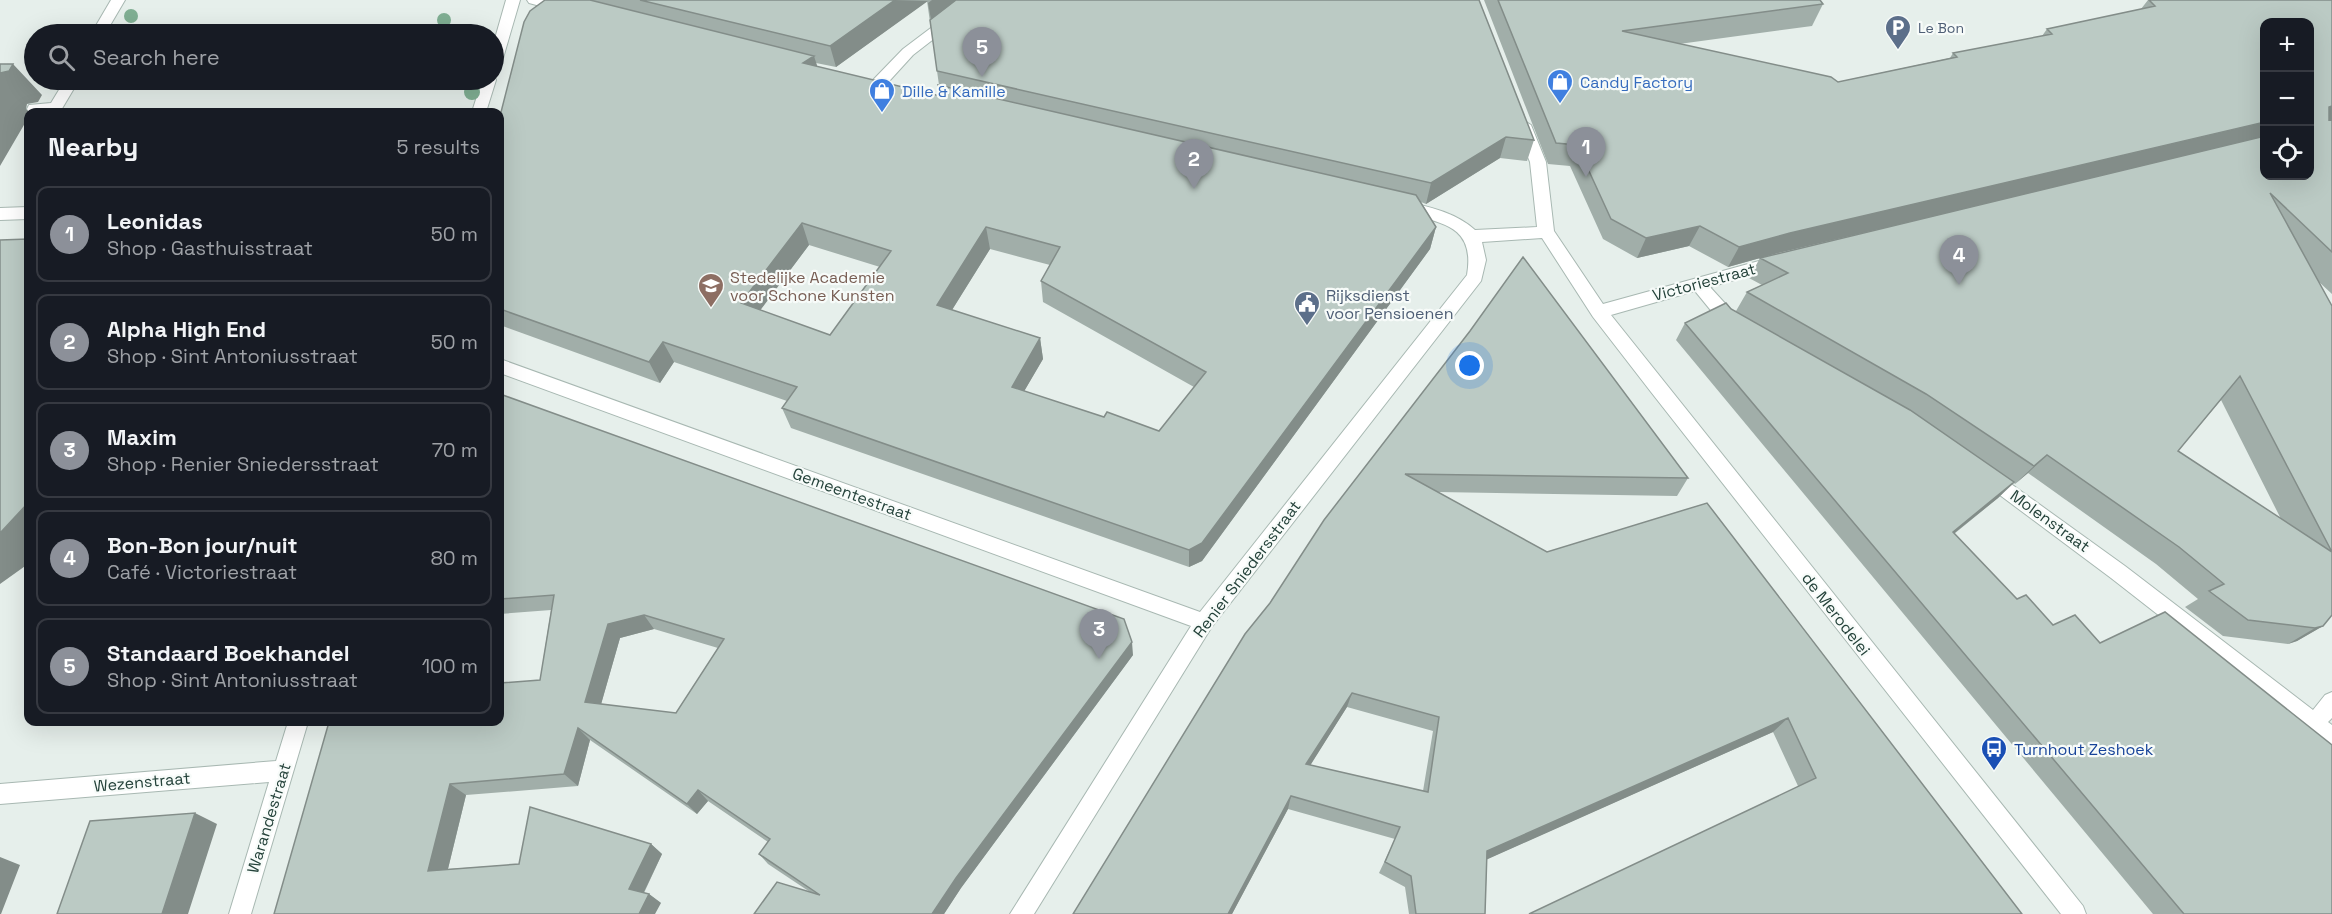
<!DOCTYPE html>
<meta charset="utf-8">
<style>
body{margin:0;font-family:"Space Grotesk",sans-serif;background:#242831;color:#f1f3f6}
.controls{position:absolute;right:18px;top:18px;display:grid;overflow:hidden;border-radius:12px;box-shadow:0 6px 24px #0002}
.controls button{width:54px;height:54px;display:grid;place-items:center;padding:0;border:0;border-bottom:2px solid #363941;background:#171b24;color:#f1f3f6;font:30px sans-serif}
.you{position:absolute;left:1470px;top:366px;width:21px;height:21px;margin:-15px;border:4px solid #fff;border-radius:50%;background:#1a73e8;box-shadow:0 0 0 9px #1a73e833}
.badge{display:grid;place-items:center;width:39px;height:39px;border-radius:50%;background:#8c9099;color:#fff;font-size:20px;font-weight:700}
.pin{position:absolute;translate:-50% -50px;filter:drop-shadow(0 2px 3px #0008)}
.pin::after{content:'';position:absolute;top:32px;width:21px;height:18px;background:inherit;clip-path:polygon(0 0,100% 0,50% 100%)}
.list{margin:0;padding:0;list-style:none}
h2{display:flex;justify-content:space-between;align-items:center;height:78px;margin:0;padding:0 24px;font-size:26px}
h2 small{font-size:20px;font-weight:400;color:#9ea1a6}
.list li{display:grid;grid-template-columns:39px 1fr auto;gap:18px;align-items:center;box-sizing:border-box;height:96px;margin:0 12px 12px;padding:0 12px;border:2px solid #363941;border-radius:12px}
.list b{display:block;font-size:22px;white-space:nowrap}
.list p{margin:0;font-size:20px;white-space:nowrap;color:#9ea1a6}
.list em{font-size:20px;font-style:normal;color:#9ea1a6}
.icon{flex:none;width:33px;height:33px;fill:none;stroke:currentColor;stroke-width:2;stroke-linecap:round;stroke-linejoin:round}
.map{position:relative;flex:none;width:2332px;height:914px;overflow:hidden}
.search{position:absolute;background:#171b24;box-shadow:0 6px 24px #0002;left:24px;top:24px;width:480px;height:66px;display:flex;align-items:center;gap:15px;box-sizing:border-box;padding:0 21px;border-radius:33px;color:#9ea1a6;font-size:22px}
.panel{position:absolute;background:#171b24;box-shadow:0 6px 24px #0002;left:24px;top:108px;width:480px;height:618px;border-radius:12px}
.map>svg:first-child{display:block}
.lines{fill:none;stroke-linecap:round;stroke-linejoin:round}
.minor-casing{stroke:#a8b8b2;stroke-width:2}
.minor{fill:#fff;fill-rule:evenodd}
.tree{fill:#80af93}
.wall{fill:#a1aea9;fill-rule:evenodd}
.shaded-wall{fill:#838d89}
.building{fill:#bbcac4;stroke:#838d89;stroke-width:1.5;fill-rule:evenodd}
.labels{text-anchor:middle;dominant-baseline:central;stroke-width:4.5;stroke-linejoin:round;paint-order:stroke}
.far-service-label{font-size:14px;fill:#4e5e75;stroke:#f7fbf9;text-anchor:start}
.shop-label{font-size:16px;fill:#366cbe;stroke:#f7fbf9;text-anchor:start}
.education-label{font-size:16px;fill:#785e54;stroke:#f7fbf9;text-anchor:start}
.street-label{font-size:16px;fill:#24423a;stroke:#f7fbf9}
.service-label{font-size:16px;fill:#4e5e75;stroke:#f7fbf9;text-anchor:start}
.transit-label{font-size:16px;fill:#164399;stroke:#f7fbf9;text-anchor:start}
</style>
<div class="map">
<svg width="2332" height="914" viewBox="0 0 2332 914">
<rect width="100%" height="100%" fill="#e6efeb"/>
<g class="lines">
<defs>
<path id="minor" d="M111,0H125L105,34H91Z
M506,0H520L501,65L494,70V42Z
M527,0H552L571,5L573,8L566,13L529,3Z
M968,0H984L913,55L882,89H872L870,85L872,81L903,49Z
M494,76L496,80L486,112H472L482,80H494Z
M65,80H79L60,112H29L27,109L29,105L51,103Z
M1523,120L1531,125L1546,162L1554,231L1603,304L1777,256L1783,258L1785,262L1783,266L1710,287L1743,323L1741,328L1735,330L1722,324L1695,291L1611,315L2083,906L2086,914H2061L1651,392L1593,317L1542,238L1482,242L1486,260L1481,281L1211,628L1034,914H1010L1191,626L500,373V359L1200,612L1467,275C1476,222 1437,223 1398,211L1396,207L1398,203L1404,201C1429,207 1455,212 1475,230L1537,227L1530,162L1515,125Z
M28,207V219L0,220V208Z
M1987,468L1993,471L2125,566L2313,710L2325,695L2332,692V718L2328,722L2332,725V748L2325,745L2111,578L1981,481L1978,476L1981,471Z
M288,722H308L251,914H229L269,782L0,804V784L276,761Z"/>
</defs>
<use href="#minor" class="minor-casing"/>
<use href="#minor" class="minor"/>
</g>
<g class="tree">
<circle cx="131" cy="16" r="7"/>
<circle cx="444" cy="20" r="7"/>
<circle cx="472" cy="92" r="8"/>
</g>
<path class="wall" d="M545,0H1479L1534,140L1527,161L1500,158L1426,204L1421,202L1436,227L1430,249L1202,561L1189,567L791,428L782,408L787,401L674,362L660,383L500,325V116ZM927,1L939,85L940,96L817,67L816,63L836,67ZM809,245L880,267L830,335L760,310ZM990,249L1050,265L1041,281L1043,302L1194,387L1159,431L1104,417L1024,391L1043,359L1040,338L952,310Z
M1484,0H1820L1823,4L1812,26L1679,44L1838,82L1950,58L1953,53L2042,36L2047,29L2141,9L2148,0H2332V294L2318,281L2332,306V615L2323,626L2297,641L2288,644L2223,636L2185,607L2198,599L2156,564L2028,473L2015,484L2014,483L1998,498L1954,534L2017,599L2053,625L2332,914H2153L1676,340L1685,323L1731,309L1736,311L1747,292L1762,285L1749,278L1760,258L1902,224L1778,253L1728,267L1689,246L1637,258L1603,239L1570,166L1548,164ZM2265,22L2310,176H2265ZM2221,400L2281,519L2178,451Z
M1470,331L1688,478L1677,496L1438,492L1547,552L1707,503L2022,914L1798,786L1773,732L1487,859L1485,914H1409L1405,887L1379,873L1395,839L1288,809L1232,914H1073L1270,603ZM1347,707L1433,731L1423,791L1310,765Z
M500,394L1133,655L961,888L944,914H754L810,892L768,864L759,854L768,842L708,801L697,814L590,740L578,786L466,795L448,869L519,864L651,844L662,854L644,893L649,894L661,903L274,914L540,680L551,610L500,614ZM654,629L718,648L676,713L601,704L620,638Z"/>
<path class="shaded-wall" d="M895,0L928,1L836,67L830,46Z
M932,0H964L932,25L928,3Z
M814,56L821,78L803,63Z
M13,64L42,95L38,102L27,104L26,109L29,112L28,118L0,166V73Z
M2332,106V122L2310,127L2329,107Z
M2265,122V138L1778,253L1728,267L1739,247L1790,233Z
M1506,137L1500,158L1426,204L1431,183Z
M802,223L809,245L750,324L741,303Z
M1700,226L1689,246L1637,258L1646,238Z
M986,227L990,249L942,326L937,305Z
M1436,227L1430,249L1202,561L1189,567V550Z
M1040,338L1043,359L1015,407L1012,387Z
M663,342L674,362L660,383L649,362Z
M2047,455L2028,473L2015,484L2034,466Z
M2014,482L1998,498L1937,547L1953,532Z
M28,503V564L0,584V533Z
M644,615L654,629L620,638L598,715L585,702L608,624Z
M2323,626L2297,641L2288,644L2315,628Z
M1132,642L1133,655L961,888L944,914H932L956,878Z
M1352,693L1347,707L1303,777L1306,764Z
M1788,718L1773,732L1479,863L1487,851Z
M578,728L590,740L578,786L564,774Z
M450,784L466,795L445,881L428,871Z
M698,790L708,801L697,814L687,804Z
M1291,796L1288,809L1232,914H1228Z
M195,813L217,824L188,914H162Z
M651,844L662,854L641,898L629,889Z
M0,857L20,865L1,914H0Z
M649,894L661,903L655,914H639Z"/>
<path class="building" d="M545,0H590L814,56L803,63L940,96L938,85L1416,195L1436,227L1202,543L1189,550L782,408L797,387L663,342L649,362L500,309V116L524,22L530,11ZM802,223L891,251L830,335L741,303ZM986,227L1060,247L1041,281L1206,372L1159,431L1107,412L1104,417L1012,387L1040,338L937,305Z
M640,0H895L830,46Z
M956,0H1479L1534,140L1506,137L1431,183L937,71L930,20Z
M1498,0H1820L1823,4L1622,31L1831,77L1838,82L1957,57L1953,53L2052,34L2047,29L2155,6L2149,0H2332V106L2329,107V120L2332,119V252L2270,193L2332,306V552L2240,376L2178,451L2332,552V615L2323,626L2315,628L2248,620L2209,591L2224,584L2179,547L2047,455L2034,466L1926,394L1747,292L1788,273L1760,258L2265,136V176H2310V22H2265V122L1790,233L1739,247L1700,226L1646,238L1611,219L1577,145L1556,143Z
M0,64H13L9,71L0,73Z
M28,239V503L0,533V240Z
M1523,257L1688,478L1405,474L1547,552L1707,503L2022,914H1529L1816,778L1788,718L1487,851L1485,914H1416L1411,876L1385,862L1400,827L1291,796L1228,914H1073L1245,634L1270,603L1324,520L1470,331ZM1352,693L1439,717L1428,792L1306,764Z
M1726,303L1731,309L1910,410L2014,482L1953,532L2017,599L2026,595L2053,625L2075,615L2100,643L2165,612L2332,745V914H2184L1685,323Z
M500,394L1124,619L1132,642L956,878L932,914H754L777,882L820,895L759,854L770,839L698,790L687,804L578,728L564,774L450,784L428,871L519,864L530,807L651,844L629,889L649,894L639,914H274L329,722H500V683L540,680L554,595L500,599ZM644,615L724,639L676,713L585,702L608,624Z
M195,813L162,914H57L90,821Z"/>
<defs>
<symbol id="parking-pin" viewBox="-11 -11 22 30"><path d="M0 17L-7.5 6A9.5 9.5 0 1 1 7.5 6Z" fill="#5c6f8a" stroke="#f7fbf9"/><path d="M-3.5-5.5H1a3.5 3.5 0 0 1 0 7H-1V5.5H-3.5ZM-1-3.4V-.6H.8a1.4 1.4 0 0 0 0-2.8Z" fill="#fff"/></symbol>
<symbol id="shop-pin" viewBox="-11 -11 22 30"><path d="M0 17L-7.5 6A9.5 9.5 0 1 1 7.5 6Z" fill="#3f7fe0" stroke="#f7fbf9"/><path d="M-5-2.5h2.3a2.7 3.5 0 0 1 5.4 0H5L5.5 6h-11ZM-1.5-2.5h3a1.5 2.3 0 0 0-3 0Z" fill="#fff"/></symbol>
<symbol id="school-pin" viewBox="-11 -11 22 30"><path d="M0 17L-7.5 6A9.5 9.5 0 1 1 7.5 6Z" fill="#8d6e63" stroke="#f7fbf9"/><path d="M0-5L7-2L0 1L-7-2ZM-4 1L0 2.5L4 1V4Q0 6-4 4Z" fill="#fff"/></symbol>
<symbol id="civic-pin" viewBox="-11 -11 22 30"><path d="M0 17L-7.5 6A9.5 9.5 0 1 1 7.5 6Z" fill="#5c6f8a" stroke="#f7fbf9"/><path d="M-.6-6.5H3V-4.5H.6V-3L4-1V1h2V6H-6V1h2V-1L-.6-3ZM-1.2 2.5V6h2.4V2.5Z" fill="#fff"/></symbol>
<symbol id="bus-pin" viewBox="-11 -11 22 30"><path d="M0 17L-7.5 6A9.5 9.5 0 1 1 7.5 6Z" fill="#1a4fb4" stroke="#f7fbf9"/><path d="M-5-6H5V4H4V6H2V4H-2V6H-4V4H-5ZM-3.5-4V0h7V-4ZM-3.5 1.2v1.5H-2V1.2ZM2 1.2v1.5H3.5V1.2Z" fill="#fff"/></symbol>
</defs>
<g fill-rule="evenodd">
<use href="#parking-pin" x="1883" y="13" width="30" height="40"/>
<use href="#shop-pin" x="1545" y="67" width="30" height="40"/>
<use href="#shop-pin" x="867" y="76" width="30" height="40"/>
<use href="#school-pin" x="696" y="271" width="30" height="40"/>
<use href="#civic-pin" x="1292" y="289" width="30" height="40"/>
<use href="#bus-pin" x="1979" y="734" width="30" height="40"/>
</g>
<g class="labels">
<g class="far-service-label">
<text x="1918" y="28">Le Bon</text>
</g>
<g class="shop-label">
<text x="1580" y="82">Candy Factory</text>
<text x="902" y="91">Dille &amp; Kamille</text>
</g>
<g class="education-label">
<text x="730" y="277">Stedelijke Academie<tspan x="730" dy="18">voor Schone Kunsten</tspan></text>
</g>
<g class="street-label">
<text transform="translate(1704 282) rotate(-15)">Victoriestraat</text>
<text transform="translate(852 494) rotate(20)">Gemeentestraat</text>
<text transform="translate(2050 521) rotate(36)">Molenstraat</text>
<text transform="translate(1247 569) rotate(-53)">Renier Sniedersstraat</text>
<text transform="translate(1836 614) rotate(52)">de Merodelei</text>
<text transform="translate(142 782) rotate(-5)">Wezenstraat</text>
<text transform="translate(269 818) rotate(-73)">Warandestraat</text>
</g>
<g class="service-label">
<text x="1326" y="295">Rijksdienst<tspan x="1326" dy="18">voor Pensioenen</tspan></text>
</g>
<g class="transit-label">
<text x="2014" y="749">Turnhout Zeshoek</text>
</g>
</g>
</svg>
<div class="controls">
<button>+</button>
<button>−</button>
<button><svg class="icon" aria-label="locate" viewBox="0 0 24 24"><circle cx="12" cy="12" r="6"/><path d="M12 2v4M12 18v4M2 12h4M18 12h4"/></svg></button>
</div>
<div class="you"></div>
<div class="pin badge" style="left:1586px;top:177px">1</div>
<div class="pin badge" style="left:1194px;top:189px">2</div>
<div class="pin badge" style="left:1099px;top:659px">3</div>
<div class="pin badge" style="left:1959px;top:285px">4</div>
<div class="pin badge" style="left:982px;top:77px">5</div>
<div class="search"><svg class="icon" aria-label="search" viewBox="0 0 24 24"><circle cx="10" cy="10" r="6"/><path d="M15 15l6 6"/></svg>Search here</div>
<section class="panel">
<h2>Nearby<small>5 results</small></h2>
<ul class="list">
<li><span class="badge">1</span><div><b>Leonidas</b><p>Shop · Gasthuisstraat</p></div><em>50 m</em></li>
<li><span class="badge">2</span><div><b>Alpha High End</b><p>Shop · Sint Antoniusstraat</p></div><em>50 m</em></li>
<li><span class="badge">3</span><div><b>Maxim</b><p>Shop · Renier Sniedersstraat</p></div><em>70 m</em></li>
<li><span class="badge">4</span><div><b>Bon-Bon jour/nuit</b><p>Café · Victoriestraat</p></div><em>80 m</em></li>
<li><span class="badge">5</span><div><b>Standaard Boekhandel</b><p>Shop · Sint Antoniusstraat</p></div><em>100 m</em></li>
</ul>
</section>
</div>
